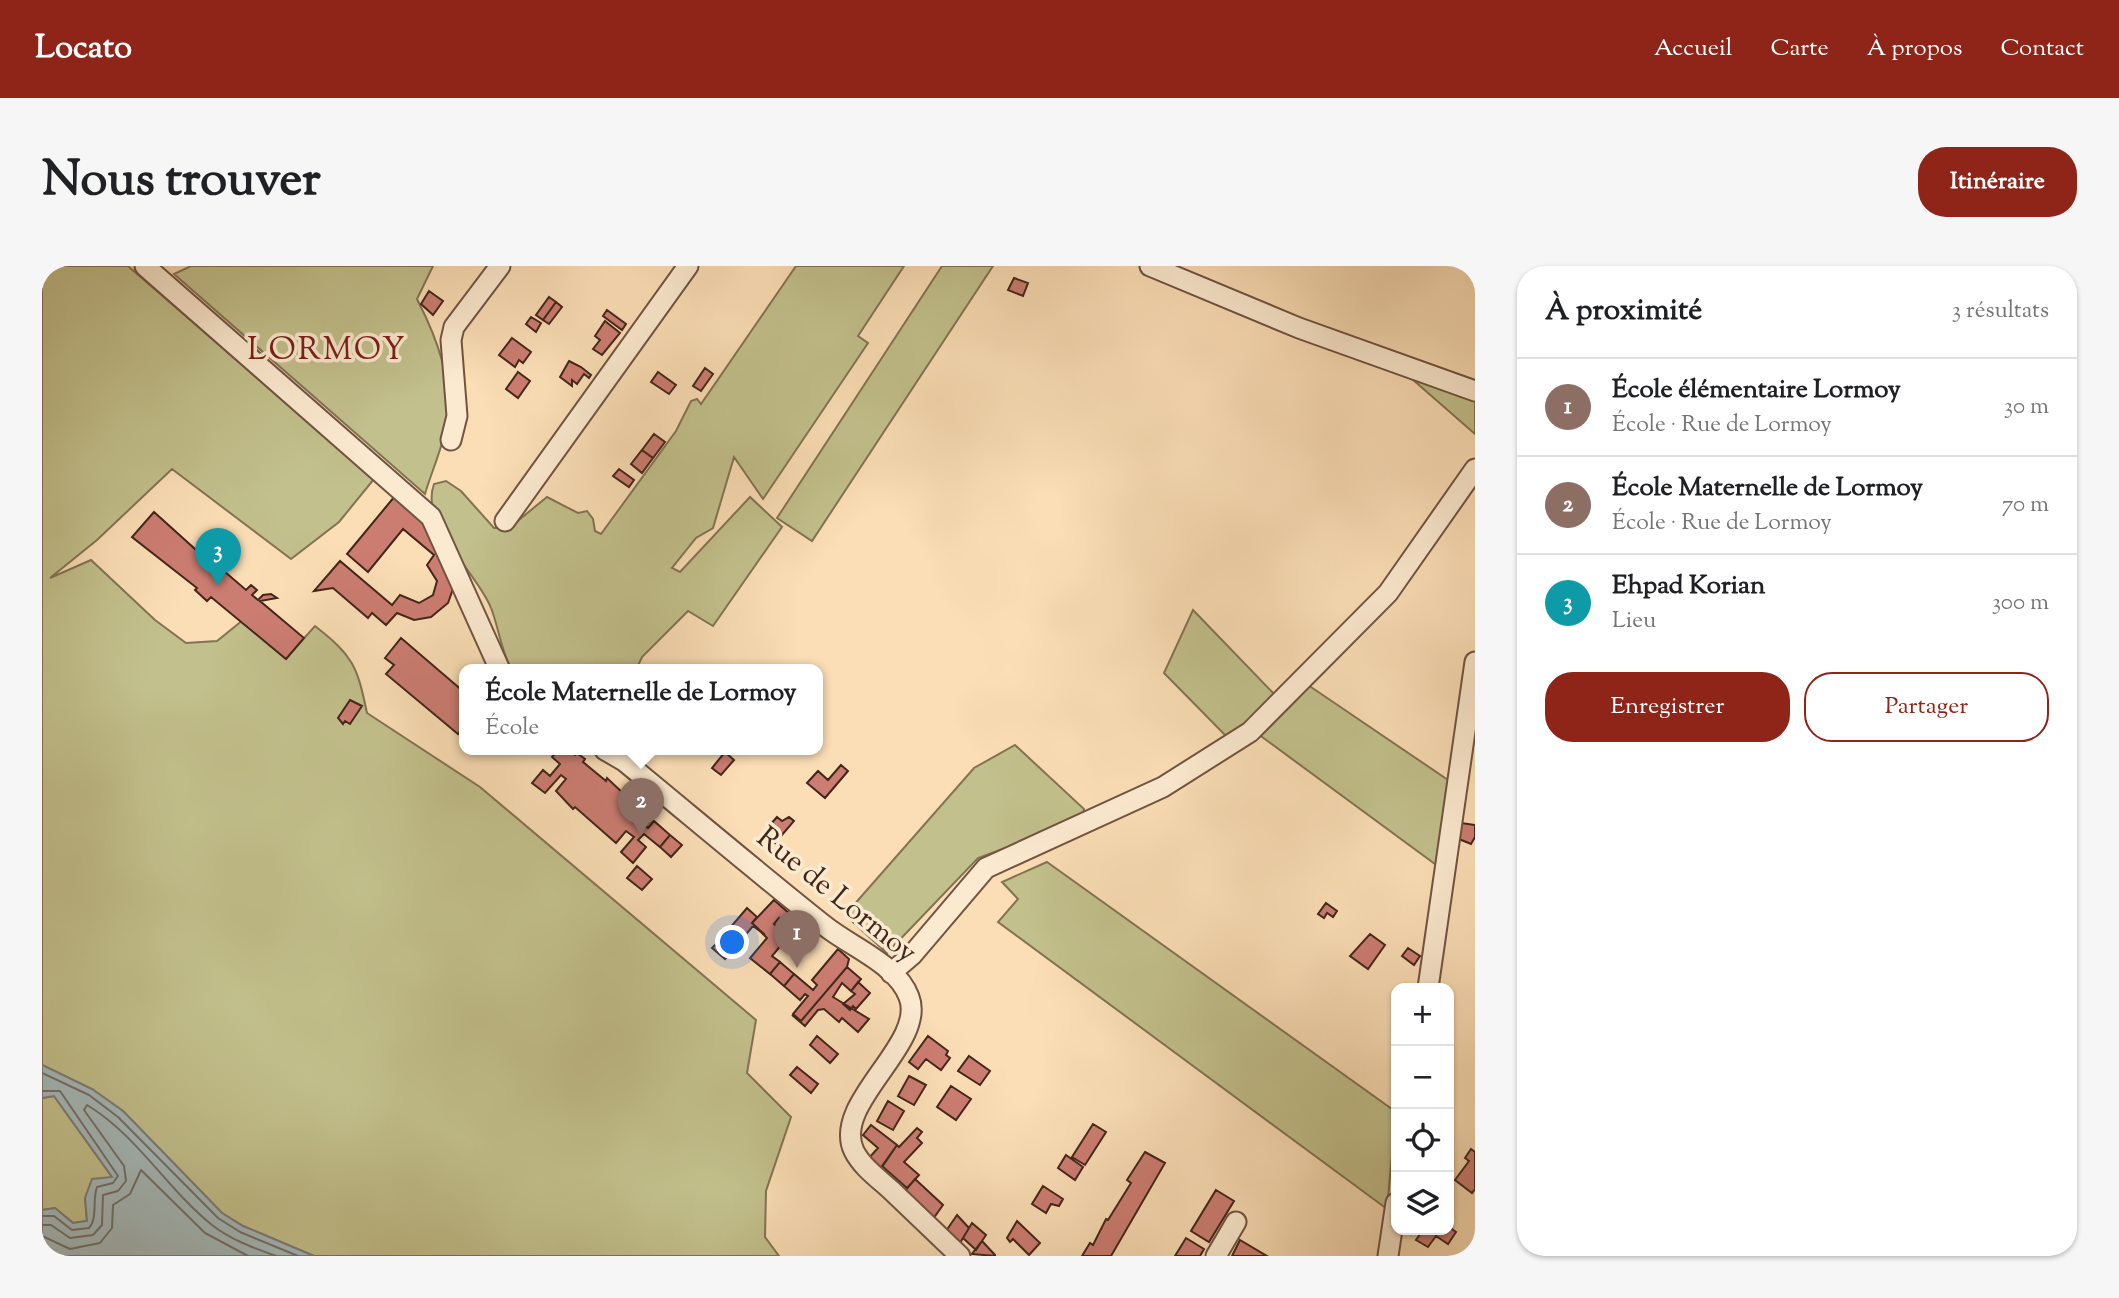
<!DOCTYPE html>
<html lang="fr">
<meta charset="utf-8">
<style>
body{margin:0;font-family:"Sorts Mill Goudy",serif;background:#f6f6f6;color:#202124}
.controls{position:absolute;right:21px;bottom:21px;display:grid;overflow:hidden;border-radius:14px;box-shadow:0 2px 5px #0004}
.controls button{width:63px;height:63px;display:grid;place-items:center;padding:0;border:0;border-bottom:2px solid #e0e0e0;background:#fff;color:#202124;font:35px sans-serif}
.you{position:absolute;left:691px;top:677px;width:24px;height:24px;margin:-18px;border:5px solid #fff;border-radius:50%;background:#1a73e8;box-shadow:0 0 0 10px #1a73e833}
.badge{display:grid;place-items:center;width:46px;height:46px;border-radius:50%;background:#8f2418;color:#fff;font-size:23px;font-weight:700}
.pin{position:absolute;translate:-50% -58px;filter:drop-shadow(0 2px 4px #0008)}
.pin::after{content:'';position:absolute;top:37px;width:24px;height:21px;background:inherit;clip-path:polygon(0 0,100% 0,50% 100%)}
.popup{position:absolute;left:417px;top:398px;width:364px;height:91px;box-sizing:border-box;display:grid;place-content:center;border-radius:14px;background:#fff;filter:drop-shadow(0 2px 5px #0005);font-size:23px;white-space:nowrap;color:#757577}
.popup b{font-size:26px;color:#202124}
.popup::after{content:'';position:absolute;left:50%;top:100%;margin-left:-14px;border:14px solid transparent;border-top-color:#fff}
.list{margin:0;padding:0;list-style:none}
h2{display:flex;justify-content:space-between;align-items:center;height:91px;margin:0;padding:0 28px;font-size:30px}
h2 small{font-size:23px;font-weight:400;color:#757577}
.list li{display:grid;grid-template-columns:46px 1fr auto;gap:21px;align-items:center;box-sizing:border-box;height:98px;padding:0 28px;border-top:2px solid #e0e0e0}
.list b{display:block;font-size:26px;white-space:nowrap}
.list p{margin:0;font-size:23px;white-space:nowrap;color:#757577}
.list em{font-size:23px;font-style:normal;color:#757577}
.actions{display:flex;gap:14px;padding:21px 28px}
.actions a{flex:1;padding:16px 0;border:2px solid #8f2418;border-radius:28px;text-align:center;font-size:24px;color:#8f2418}
.actions .main{background:#8f2418;color:#fff}
.icon{flex:none;width:38px;height:38px;fill:none;stroke:currentColor;stroke-width:2;stroke-linecap:round;stroke-linejoin:round}
.map{position:relative;flex:none;width:1433px;height:990px;overflow:hidden;border-radius:28px}
header{display:flex;align-items:center;gap:42px;box-sizing:border-box;height:98px;padding:0 35px;background:#8f2418;color:#fff}
header strong{font-size:33px}
nav{display:flex;gap:38px;margin-inline-start:auto;font-size:24px}
.intro{display:flex;align-items:center;justify-content:space-between;box-sizing:border-box;height:168px;padding:0 42px}
h1{margin:0;font-size:49px}
.button{padding:18px 32px;border-radius:28px;background:#8f2418;color:#fff;font-size:24px;font-weight:700}
main{display:flex;gap:42px;padding:0 42px}
aside{flex:1;background:#fff;border-radius:28px;box-shadow:0 2px 5px #0004}
.map>svg:first-child{display:block}
.green{fill:#c2c08c;stroke:#827353;stroke-width:2}
.water{fill:#a4b9ba;stroke:#7d7e7a;stroke-width:2}
.lines{fill:none;stroke-linecap:round;stroke-linejoin:round}
.shore{stroke:#74706a;stroke-width:2}
.building{fill:#cc7d72;stroke:#43261a;stroke-width:2}
.minor-casing{stroke:#715441;stroke-width:23}
.minor{stroke:#fcead0;stroke-width:19}
.labels{text-anchor:middle;dominant-baseline:central;stroke-width:7;stroke-linejoin:round;paint-order:stroke}
.street-label{font-size:30px;fill:#43261a;stroke:#fcead0}
.neighbourhood-label{font-size:32px;letter-spacing:2px;fill:#7a1f14;stroke:#fcead0}
</style>
<header>
<strong>Locato</strong>
<nav><a>Accueil</a><a>Carte</a><a>À propos</a><a>Contact</a></nav>
</header>
<div class="intro"><h1>Nous trouver</h1><a class="button">Itinéraire</a></div>
<main>
<div class="map">
<svg width="1433" height="990" viewBox="0 0 1433 990">
<rect width="100%" height="100%" fill="#fbdeb6"/>
<filter id="stains"><feTurbulence type="fractalNoise" baseFrequency=".00286" numOctaves="4"/><feColorMatrix values="0 0 0 0 .2 0 0 0 0 .09 0 0 0 0 .02 0 0 0 .5 -.17"/></filter>
<radialGradient id="worn" r=".72"><stop offset=".6" stop-color="#630" stop-opacity="0"/><stop offset="1" stop-color="#630" stop-opacity=".3"/></radialGradient>
<path class="green" d="M0,0H86L332,213L297,256L249,293L130,203L55,274L8,312L49,294L113,354L144,377L175,375L201,354L245,391L273,360C311,390 315,399 325,447L438,521L714,754L705,807L749,851L724,925L723,971L737,990H272L201,960L180,947L81,845L50,823L0,799Z
M149,0H391L375,33C396,74 411,114 404,161C400,183 389,207 383,228L132,8Z
M754,0H862L816,70L826,77L721,233L692,191L671,262L654,272L630,302L638,306L708,231L740,261L671,360L646,345L600,391L594,404H470C459,386 457,362 449,342C435,306 377,259 392,218L404,215L419,225L452,262H467L505,231L536,247L545,245L551,253L553,265L559,268L634,165L649,135L655,133L659,138Z
M900,0H951L770,275L735,252Z
M1354,99L1433,128V168Z
M1151,344L1234,430L1206,457L1184,470L1122,407Z
M1266,419L1409,516L1397,601L1216,468Z
M973,479L1042,543L1040,554L936,592L845,687L803,649L932,502Z
M1005,596L1354,846L1345,943L956,656L976,633L960,616Z
M12,830L70,911L43,932L45,955L31,957L13,942L0,944V832Z"/>
<path class="water" d="M0,799L50,823L81,845L180,947L201,960L272,990H0V944L13,942L31,957L45,955L43,932L50,913L70,911L12,830L0,832Z"/>
<g class="lines">
<path class="shore" d="M0,807L47,829L76,851L176,952L198,966L256,990
M0,825H18L76,910L71,917L55,921C50,934 56,952 47,962L30,964L12,950H0
M0,959H9L28,972L51,969L60,959L61,929L76,925L84,915L82,900L42,844L45,839C95,869 125,923 170,959C189,974 212,982 234,990
M0,970L28,983L58,977L70,962L71,939L88,928L99,904L163,967L206,990"/>
</g>
<path class="building" d="M972,12L986,17L981,30L966,24Z
M387,25L401,35L391,49L379,38Z
M507,31L514,36L501,54L494,49Z
M514,36L520,41L507,58L501,54Z
M565,44L584,58L580,64L561,50Z
M489,51L499,57L494,66L484,58Z
M563,55L578,67L560,89L551,83L558,74L553,70Z
M470,72L489,86L481,97L477,94L473,101L457,89Z
M527,95L539,101L549,109L547,112L542,108L535,118L530,114V120L518,111Z
M663,102L671,108L659,125L651,120Z
M476,106L488,115L476,132L464,123Z
M616,106L634,119L627,128L609,116Z
M612,168L623,176L611,192L600,184Z
M600,184L611,192L600,207L589,198Z
M577,203L592,214L587,221L571,210Z
M353,230L388,259L411,323L406,337L389,351L372,354L355,347L344,359L330,347L326,352L291,322L272,325L298,295L350,339L358,329L377,337L391,329L395,315L385,299L392,289L361,263L326,306L305,288Z
M112,246L173,301L175,299L204,324L209,319L215,324L210,329L216,334L221,329L229,328L235,332L218,335L262,372L244,393L169,331L165,335L153,324L155,322L90,271Z
M359,372L422,426V460L416,468L344,408L352,399L343,392Z
M308,434L320,440L308,458L303,455L301,458L296,452Z
M516,484H527L533,489L535,487L543,493L541,496L564,515L565,512L601,546L595,553L606,562L612,555L628,569L618,581L602,568L596,574L604,581L591,597L579,586L592,571L584,565L574,577L533,541L531,543L514,525L524,513L519,509L503,527L490,517L501,504L508,510L518,498L510,491Z
M683,486L692,494L679,509L670,502Z
M799,499L806,505L783,532L765,517L776,505L786,514Z
M601,546L612,555L606,562L595,553Z
M735,551L740,555L747,551L752,555L733,577L721,567Z
M1419,557L1433,559V571L1429,578L1417,573Z
M628,569L640,579L629,591L618,581Z
M595,600L610,613L600,624L585,612Z
M732,634L758,657L752,664L737,652L732,658L746,671L730,690L738,696L728,708L708,692L725,672L710,657Z
M1284,637L1295,645L1291,651L1285,647L1282,652L1276,648Z
M705,642L715,651L710,657L723,669L711,660L688,687L675,677Z
M1328,668L1343,679L1326,703L1308,690Z
M675,677L688,687L683,693L670,682Z
M1366,682L1378,690L1372,699L1360,690Z
M796,683L807,693L805,701L759,755L751,748L766,730L763,728L758,734L742,720L752,708L771,724L775,719L770,714Z
M738,696L752,708L742,720L728,708Z
M805,701L819,713L809,725L800,717L791,731L827,753L816,766L800,752L797,756L782,743L776,744L763,760L750,749L759,755Z
M816,716L828,727L814,743L811,740L808,744L801,738L813,728L809,725Z
M775,770L796,788L788,797L768,779Z
M886,770L906,785L904,789L908,792L899,804L884,793L876,803L867,796Z
M927,790L948,805L938,819L916,805Z
M755,801L776,818L769,827L748,809Z
M867,810L884,819L872,839L856,830Z
M909,820L929,833L914,854L895,841Z
M846,835L862,845L851,864L835,855Z
M1051,858L1064,866L1043,899L1030,891Z
M829,859L855,879L838,904L826,893L836,882L821,869Z
M875,862L880,866L875,872L880,877L862,896L877,909L865,922L840,900L855,879L857,881Z
M1429,883L1433,886V923L1430,927L1413,914L1427,895L1423,892Z
M1103,886L1123,897L1069,990H1040L1048,977L1051,979L1064,953L1066,954L1089,917L1085,914Z
M1024,889L1041,901L1033,914L1016,902Z
M873,913L901,939L891,953L862,926Z
M1001,920L1021,933L1017,940L1009,938L1004,947L990,938Z
M1174,924L1192,935L1167,976L1149,965Z
M915,949L927,962L918,977L904,965Z
M975,955L998,977L987,989L971,973L968,976L965,972Z
M930,957L944,969L934,984L921,972Z
M1407,961L1414,966L1406,978L1394,970L1386,981L1374,974L1381,964Z
M1144,972L1162,983L1158,990H1133Z
M1198,974L1225,990H1190Z
M940,975L953,989V990L930,988Z"/>
<g class="lines">
<defs>
<path id="minor" d="M103,0L389,251L458,404
M1108,0L1257,62L1433,125
M409,174L415,150L409,74L412,61L458,0
M463,255L646,0
M563,484L582,495C649,550 715,606 783,660C809,681 855,698 867,731C885,778 789,837 812,885C820,901 837,913 849,924C872,946 895,968 918,990
M849,707L870,689L944,602L1121,521L1208,466L1346,327L1433,203
M1386,722L1433,396
M1174,990L1194,956
M1346,990L1354,937"/>
</defs>
<use href="#minor" class="minor-casing"/>
<use href="#minor" class="minor"/>
</g>
<g class="labels">
<g class="street-label">
<text transform="translate(794 630) rotate(39)">Rue de Lormoy</text>
</g>
<g class="neighbourhood-label">
<text x="285" y="85">LORMOY</text>
</g>
</g>
<rect width="100%" height="100%" filter="url(#stains)"/>
<rect width="100%" height="100%" fill="url(#worn)"/>
</svg>
<div class="controls">
<button>+</button>
<button>−</button>
<button><svg class="icon" aria-label="locate" viewBox="0 0 24 24"><circle cx="12" cy="12" r="6"/><path d="M12 2v4M12 18v4M2 12h4M18 12h4"/></svg></button>
<button><svg class="icon" aria-label="layers" viewBox="0 0 24 24"><path d="M12 4l9 5-9 5-9-5zM3 14l9 5 9-5"/></svg></button>
</div>
<div class="you"></div>
<div class="pin badge" style="left:755px;top:702px;background:#8d6e63">1</div>
<div class="pin badge" style="left:599px;top:570px;background:#8d6e63">2</div>
<div class="popup"><b>École Maternelle de Lormoy</b>École</div>
<div class="pin badge" style="left:176px;top:320px;background:#0f9aa8">3</div>
</div>
<aside>
<h2>À proximité<small>3 résultats</small></h2>
<ul class="list">
<li><span class="badge" style="background:#8d6e63">1</span><div><b>École élémentaire Lormoy</b><p>École · Rue de Lormoy</p></div><em>30 m</em></li>
<li><span class="badge" style="background:#8d6e63">2</span><div><b>École Maternelle de Lormoy</b><p>École · Rue de Lormoy</p></div><em>70 m</em></li>
<li><span class="badge" style="background:#0f9aa8">3</span><div><b>Ehpad Korian</b><p>Lieu</p></div><em>300 m</em></li>
</ul>
<div class="actions"><a class="main">Enregistrer</a><a>Partager</a></div>
</aside>
</main>
